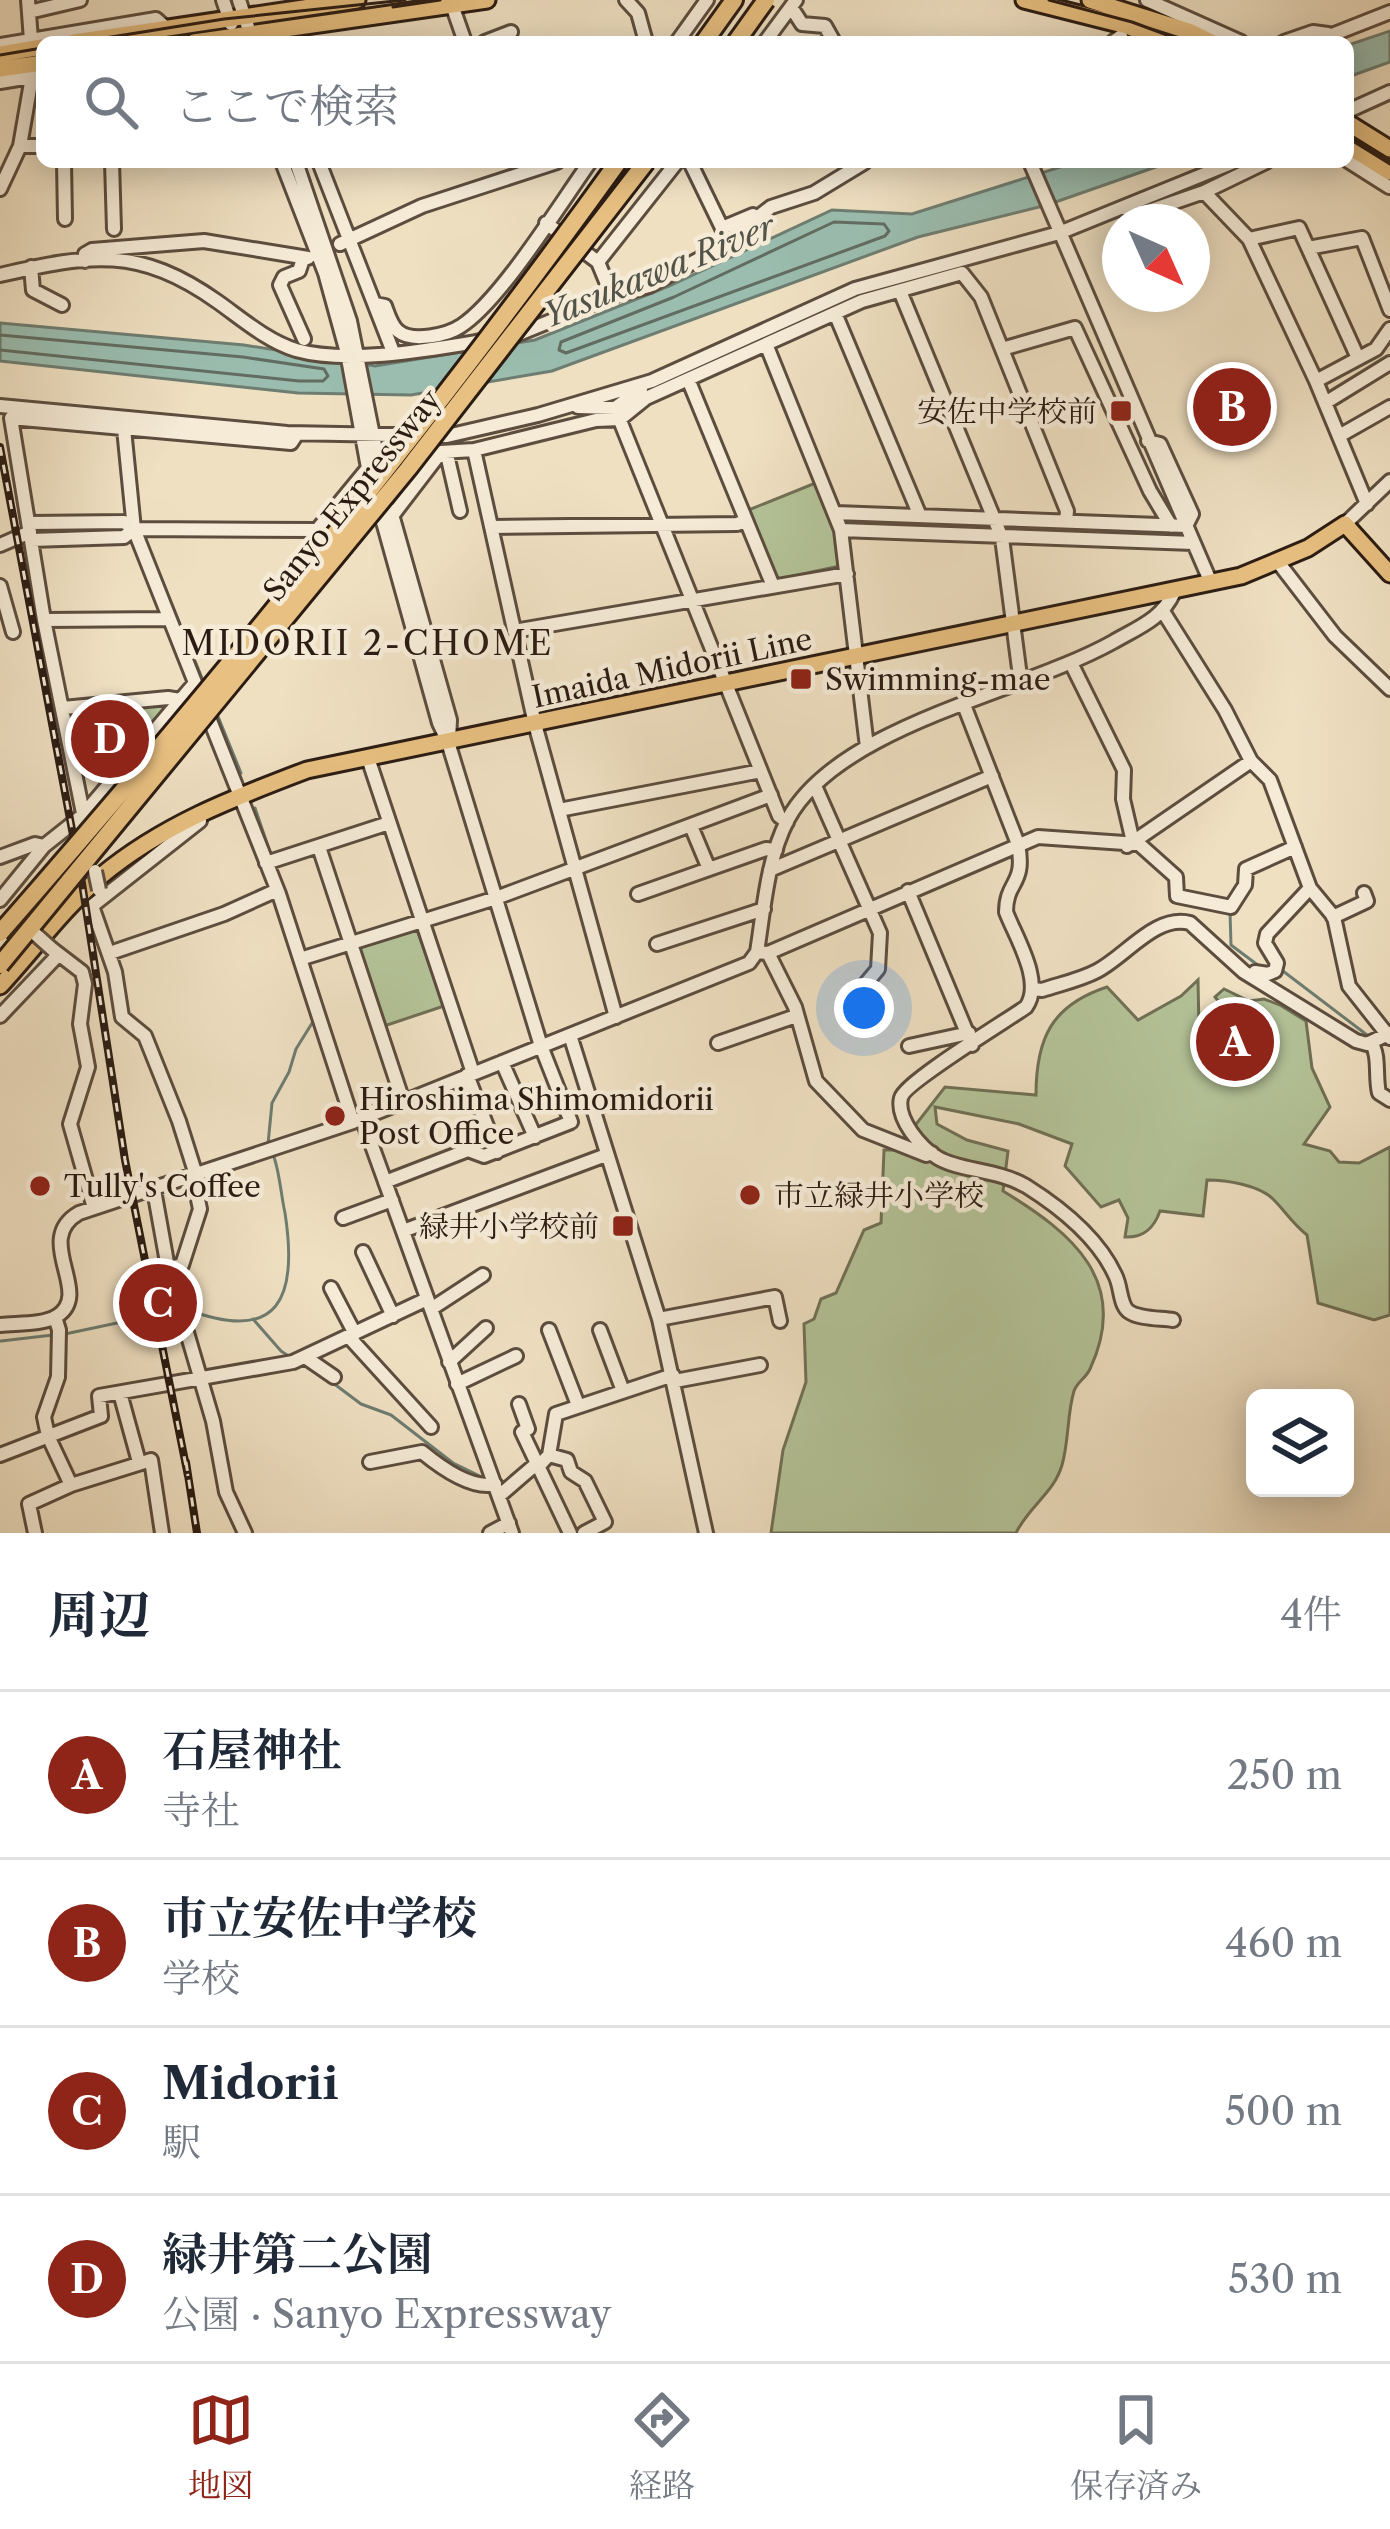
<!DOCTYPE html>
<html lang="ja">
<meta charset="utf-8">
<style>
body{margin:0;font-family:"Libre Caslon Text","Noto Serif JP",serif;background:#f6f6f7;color:#1f2937}
.controls{position:absolute;right:36px;bottom:36px;display:grid;overflow:hidden;border-radius:18px;box-shadow:0 6px 30px #0003}
.controls button{width:108px;height:108px;display:grid;place-items:center;padding:0;border:0;border-bottom:3px solid #e0e1e3;background:#fff;color:#1f2937;font:60px sans-serif}
.compass{position:absolute;left:1102px;top:204px;width:108px;height:108px;border-radius:50%;background:#fff;box-shadow:0 6px 30px #0003;rotate:135deg}
.you{position:absolute;left:864px;top:1008px;width:42px;height:42px;margin:-30px;border:9px solid #fff;border-radius:50%;background:#1a73e8;box-shadow:0 0 0 18px #1a73e833}
.badge{display:grid;place-items:center;width:78px;height:78px;border-radius:50%;background:#8f2418;color:#fff;font-size:39px;font-weight:700}
.pin{position:absolute;translate:-50% -50%;border:6px solid #fff;box-shadow:0 3px 12px #0006}
.list{margin:0;padding:0;list-style:none}
h2{display:flex;justify-content:space-between;align-items:center;height:156px;margin:0;padding:0 48px;font-size:51px}
h2 small{font-size:39px;font-weight:400;color:#747a83}
.list li{display:grid;grid-template-columns:78px 1fr auto;gap:36px;align-items:center;box-sizing:border-box;height:168px;padding:0 48px;border-top:3px solid #e0e1e3}
.list b{display:block;font-size:45px;white-space:nowrap}
.list p{margin:0;font-size:39px;white-space:nowrap;color:#747a83}
.list em{font-size:39px;font-style:normal;color:#747a83}
.icon{flex:none;width:66px;height:66px;fill:none;stroke:currentColor;stroke-width:2;stroke-linecap:round;stroke-linejoin:round}
.map{position:relative;flex:none;width:1390px;height:1533px;overflow:hidden}
.search{position:absolute;background:#fff;box-shadow:0 6px 30px #0003;left:36px;right:36px;top:36px;height:132px;display:flex;align-items:center;gap:30px;box-sizing:border-box;padding:0 42px;border-radius:18px;color:#747a83;font-size:45px}
.sheet{height:828px;background:#fff}
nav{display:flex;justify-content:space-around;align-items:center;box-sizing:border-box;height:168px;border-top:3px solid #e0e1e3;background:#fff;font-size:33px;color:#747a83}
nav a{display:grid;justify-items:center;gap:6px}
nav .on{color:#8f2418}
.map>svg:first-child{display:block}
.green{fill:#b4c398;stroke:#707056;stroke-width:3}
.water{fill:#9abdaf;stroke:#6e7d71;stroke-width:3}
.lines{fill:none;stroke-linecap:round;stroke-linejoin:round}
.shore{stroke:#626c61;stroke-width:3}
.stream{stroke:#6e7d71;stroke-width:3}
.minor-casing{stroke:#5c4d3f;stroke-width:18}
.major-casing{stroke:#2b1c13;stroke-width:21}
.highway-casing{stroke:#2b1c13;stroke-width:22}
.minor{stroke:#f5ebd7;stroke-width:12}
.major{stroke:#e8c081;stroke-width:15}
.highway{stroke:#e8c081;stroke-width:16}
.tram{stroke:#2b1c13;stroke-width:3}
.rail-casing{stroke:#2b1c13;stroke-width:8}
.rail{stroke:#f5ebd7;stroke-width:3;stroke-dasharray:9;stroke-linecap:butt}
.minor-bridge-casing{stroke:#5c4d3f;stroke-width:18;stroke-linecap:butt}
.highway-bridge-casing{stroke:#2b1c13;stroke-width:22;stroke-linecap:butt}
.minor-bridge{stroke:#f5ebd7;stroke-width:12}
.highway-bridge{stroke:#e8c081;stroke-width:16}
.poi-dot{fill:#8f2418;stroke:#f5ebd7;stroke-width:4.5}
.labels{text-anchor:middle;dominant-baseline:central;stroke-width:9;stroke-linejoin:round;paint-order:stroke}
.poi-label{font-size:30px;fill:#2b1c13;stroke:#f5ebd7;text-anchor:start}
.street-label{font-size:30px;fill:#2b1c13;stroke:#f5ebd7}
.water-label{font-size:33px;font-style:italic;fill:#52544a;stroke:#f5ebd7}
.neighbourhood-label{font-size:33px;letter-spacing:3px;fill:#2b1c13;stroke:#f5ebd7}
</style>
<div class="map">
<svg width="1390" height="1533" viewBox="0 0 1390 1533">
<rect width="100%" height="100%" fill="#efe0c2"/>
<filter id="stains"><feTurbulence type="fractalNoise" baseFrequency=".00167" numOctaves="4"/><feColorMatrix values="0 0 0 0 .2 0 0 0 0 .09 0 0 0 0 .02 0 0 0 .5 -.17"/></filter>
<radialGradient id="worn" r=".72"><stop offset=".6" stop-color="#630" stop-opacity="0"/><stop offset="1" stop-color="#630" stop-opacity=".3"/></radialGradient>
<path class="green" d="M818,482L836,529L840,566L779,579L772,575L746,511Z
M165,703L174,705L103,787L101,765L79,769L72,714Z
M416,927L444,1006L384,1026L358,949L360,945Z
M1198,980L1199,1028L1218,1048L1240,1060L1255,1056L1261,1043L1228,1014L1215,997L1224,989L1249,1001L1264,999L1280,1005L1306,1021L1312,1068L1330,1107L1304,1144L1330,1151L1339,1162L1359,1163L1390,1147V1315L1374,1320L1318,1303L1307,1235C1293,1224 1285,1211 1273,1199C1259,1185 1226,1180 1207,1180L1203,1216L1160,1211C1154,1228 1144,1238 1125,1237L1128,1218L1119,1200L1101,1207L1065,1166L1072,1144L1019,1124L935,1107L937,1124L967,1140L1008,1151L1003,1191C1072,1233 1131,1281 1090,1369C1086,1378 1077,1382 1074,1391C1067,1414 1069,1441 1062,1465C1054,1493 1029,1506 1016,1533H771L783,1450L806,1382L804,1324L814,1319L821,1299L836,1293L864,1230L881,1223L884,1150H896L945,1087L1036,1095C1036,1038 1052,1005 1107,987L1138,1020L1181,996Z"/>
<path class="water" d="M1390,31V62L1348,77V45Z
M1076,162H1170L1047,205L918,237L552,371L411,395L298,393L0,361V323L244,345L375,366L535,340L669,286L832,210L912,214Z"/>
<g class="lines">
<path class="shore" d="M834,222L884,224L889,231L885,236L566,353L559,350L561,342L674,297Z
M0,335L243,357L324,369L328,376L323,381H299L0,350"/>
<path class="stream" d="M51,531L121,530
M146,541L204,683
M217,714L241,773
M255,808L271,855
M1230,912L1231,945L1259,966
M1279,968L1371,1038
M268,1144L272,1103L289,1072L296,1049L314,1020
M186,1309C280,1345 298,1297 285,1213C281,1195 280,1175 274,1157
M253,1319L281,1351L293,1359
M65,1334L150,1316
M1,1341L53,1335
M333,1383L361,1404L391,1415L453,1463L486,1479"/>
<defs>
<path id="minor" d="M28,0L31,40
M223,0L231,24
M239,0L253,42
M626,0L638,13L646,42
M1147,0L1241,42
M452,5L465,42
M791,7L802,24L825,26L834,42
M29,12L80,0
M485,42L511,32
M677,42L707,0
M765,42L796,0
M1113,42L1121,36
M1284,42L1313,32L1328,34
M1314,42L1390,12
M0,45L156,19L165,27
M0,82L42,75
M1348,111L1390,92
M20,146H42
M1348,161L1389,187
M64,162L65,219
M112,162L114,229
M282,162L325,273L347,353L368,468L439,723L448,742L541,1046L571,1122L484,1156L468,1150L385,1182
M296,162L350,321L382,480
M319,162L393,352
M690,162L722,228L753,215
M1030,162L1211,583
M0,189L20,146L32,77
M1204,192L1249,239L1299,228L1358,358
M1125,208L1137,215L1204,192L1266,162
M546,223L598,262L612,296
M1249,239L1316,381L1367,504
M340,244L422,206L557,162
M1308,248L1362,238L1390,310
M303,259L299,271L284,277L280,285L304,339
M85,261V254L92,250L204,241L308,258
M598,262L677,162
M31,267L33,290L62,305
M0,275C90,254 139,246 218,302C242,319 267,341 296,350C350,365 433,349 488,340
M900,291L1002,538L1021,684
M375,304L385,306C388,314 391,325 398,331C412,343 448,335 461,326C501,300 560,204 590,162
M835,313L920,516
M514,336L612,296L649,286L716,250L771,207L814,193L865,162
M766,344L841,530L867,747
M1002,349L1075,328L1150,491L1171,526
M688,379L773,586
M1316,381L1376,349L1390,329
M1325,403L1390,363
M0,406L287,433L447,436L538,415L652,381L855,289L1059,233L1234,162
M578,407L615,408L641,389
M615,408L779,816L787,822
M124,429L134,529L279,894L353,1122
M1339,436L1390,407
M474,450L535,724L616,1017
M441,452L448,459L460,511
M391,511L450,720L449,740
M836,513L1186,526L1192,514L1160,444L1148,441
M382,521L392,516L441,452L474,450L596,420L620,419L646,398L862,301L962,273L981,297L1067,511L1066,521
M29,523L124,522L134,529L317,530L368,468
M1345,524L1390,481
M491,527L737,524L746,521
M841,530L1193,543
M31,540L124,537L134,529
M0,545L30,532
M1278,562L1335,636L1390,689
M0,586L13,632
M1164,613L1225,710L1251,761L1270,780L1310,888L1334,917L1349,986L1390,1038
M44,620L169,619
M514,631L847,574
M1072,665L1124,770L1123,799L1133,842L1127,846
M964,705L1018,844C1026,886 1006,880 1006,912C1016,938 1044,982 1026,1007C1006,1021 904,1083 901,1098C896,1119 921,1148 938,1158C960,1171 996,1169 1026,1186C1061,1208 1099,1238 1116,1277C1121,1288 1120,1304 1128,1311C1138,1319 1160,1318 1173,1320
M63,708L168,698L180,700
M368,758L473,1073
M815,786L880,933L878,969L857,994
M559,810L761,771
M691,826L709,869
M88,838L44,620L11,418L291,443L297,434
M1133,842L1251,761
M319,847L403,1101
M0,857L35,844L44,846
M266,863L389,823
M770,870L992,776
M908,891L972,1045
M638,894L766,849L776,850
M0,900L44,846L83,815L195,683
M1333,917L1367,901L1364,893
M657,944L764,909
M52,949L82,972L85,984L80,1024L88,1067L70,1124L94,1208
M757,952L768,953L1038,837L1139,844L1176,877L1177,896L1231,907L1245,885L1246,869L1295,847
M110,953L224,914L275,891
M768,953L795,1007L816,1081L863,1130L926,1155L932,1153
M300,959L496,898L771,795
M1255,972L1268,974L1275,971L1277,963L1265,943L1267,934L1310,888
M1033,989L1042,990C1060,984 1080,980 1097,971C1126,956 1156,914 1190,923L1244,972L1356,1041L1367,1044L1390,1033
M0,1016L58,955
M570,1035L659,1319L706,1533
M1371,1042C1380,1056 1375,1076 1379,1093L1390,1100
M718,1043L796,1016
M909,1046L969,1033
M502,1062L535,1137
M467,1075L497,1152
M362,1118L512,1533
M196,1175L179,1121L145,1036L122,1017L115,972L92,906L200,821
M154,1190L168,1268L213,1421L226,1492L245,1533
M343,1218L392,1200
M403,1231L606,1155
M363,1252L393,1316
M168,1268L182,1265L200,1209L193,1176
M331,1288L355,1334
M431,1309L483,1275
M55,1317L59,1330L58,1377L44,1417L48,1436L71,1485
M659,1319L775,1297L780,1321
M0,1325C16,1323 43,1325 57,1316C94,1293 32,1240 79,1213L353,1122L749,963L757,952C764,908 767,859 788,819C839,725 1022,693 1113,642C1139,627 1162,619 1174,592
M549,1330L578,1405
M600,1330L623,1391
M349,1337L431,1427
M305,1357L334,1377
M449,1362L486,1328
M675,1381L760,1365
M457,1384L516,1356
M120,1393L139,1462
M519,1404L528,1429L522,1432L570,1533
M0,1455L101,1416L99,1396L293,1362L427,1299
M549,1455L567,1460L571,1472L585,1481L605,1522L584,1533
M370,1462L422,1452C439,1466 471,1490 495,1484
M537,1468L549,1455L556,1414L673,1375
M499,1496L535,1465
M35,1533L29,1504L71,1485L151,1460L162,1533
M490,1533L509,1523"/>
<path id="major" d="M1024,0L1127,26L1167,42
M1090,0L1191,32L1211,42
M74,42L357,0
M194,42L487,0
M0,54L42,47
M0,69L42,63
M1348,123L1390,149
M1348,146L1390,172
M0,986C33,950 64,908 101,876C162,825 233,798 307,770L1241,576L1308,548L1345,524L1390,574"/>
<path id="highway" d="M704,42L734,0"/>
</defs>
<use href="#minor" class="minor-casing"/>
<use href="#major" class="major-casing"/>
<use href="#highway" class="highway-casing"/>
<use href="#minor" class="minor"/>
<use href="#major" class="major"/>
<use href="#highway" class="highway"/>
<path class="tram" d="M1049,0L1132,22L1186,42
M393,7L440,0
M80,42L224,19L405,0
M0,55L42,48
M1348,138L1390,164"/>
<defs>
<path id="rail" d="M0,447L82,883L125,1160L188,1476
M186,1462L197,1533"/>
</defs>
<use href="#rail" class="rail-casing"/>
<use href="#rail" class="rail"/>
<defs>
<path id="minor-bridge" d="M95,871L99,890
M33,932L52,949"/>
<path id="highway-bridge" d="M736,42L766,0
M0,933C216,686 426,429 618,162
M0,965L408,469L646,162"/>
</defs>
<use href="#minor-bridge" class="minor-bridge-casing"/>
<use href="#highway-bridge" class="highway-bridge-casing"/>
<use href="#minor-bridge" class="minor-bridge"/>
<use href="#highway-bridge" class="highway-bridge"/>
</g>
<g class="poi-dot">
<rect x="1109" y="399" width="24" height="24" rx="6"/>
<rect x="789" y="667" width="24" height="24" rx="6"/>
<circle cx="335" cy="1116" r="12"/>
<circle cx="40" cy="1186" r="12"/>
<circle cx="750" cy="1195" r="12"/>
<rect x="611" y="1214" width="24" height="24" rx="6"/>
</g>
<g class="labels">
<g class="poi-label">
<text x="1097" y="411" text-anchor="end">安佐中学校前</text>
<text x="825" y="679">Swimming-mae</text>
<text x="359" y="1099">Hiroshima Shimomidorii<tspan x="359" dy="34">Post Office</tspan></text>
<text x="64" y="1186">Tully's Coffee</text>
<text x="774" y="1195">市立緑井小学校</text>
<text x="599" y="1226" text-anchor="end">緑井小学校前</text>
</g>
<g class="street-label">
<text transform="translate(352 495) rotate(-51)">Sanyo Expressway</text>
<text transform="translate(672 668) rotate(-12)">Imaida Midorii Line</text>
</g>
<g class="water-label">
<text transform="translate(659 271) rotate(-22)">Yasukawa River</text>
</g>
<g class="neighbourhood-label">
<text x="368" y="643">MIDORII 2-CHOME</text>
</g>
</g>
<rect width="100%" height="100%" filter="url(#stains)"/>
<rect width="100%" height="100%" fill="url(#worn)"/>
</svg>
<div class="controls">
<button><svg class="icon" aria-label="layers" viewBox="0 0 24 24"><path d="M12 4l9 5-9 5-9-5zM3 14l9 5 9-5"/></svg></button>
</div>
<svg class="compass" viewBox="-18 -18 36 36"><path d="M0-13l5 13h-10z" fill="#e53935"/><path d="M0 13l5-13h-10z" fill="#747a83"/></svg>
<div class="you"></div>
<div class="pin badge" style="left:1235px;top:1042px">A</div>
<div class="pin badge" style="left:1232px;top:407px">B</div>
<div class="pin badge" style="left:158px;top:1303px">C</div>
<div class="pin badge" style="left:110px;top:739px">D</div>
<div class="search"><svg class="icon" aria-label="search" viewBox="0 0 24 24"><circle cx="10" cy="10" r="6"/><path d="M15 15l6 6"/></svg>ここで検索</div>
</div>
<section class="sheet">
<h2>周辺<small>4件</small></h2>
<ul class="list">
<li><span class="badge">A</span><div><b>石屋神社</b><p>寺社</p></div><em>250 m</em></li>
<li><span class="badge">B</span><div><b>市立安佐中学校</b><p>学校</p></div><em>460 m</em></li>
<li><span class="badge">C</span><div><b>Midorii</b><p>駅</p></div><em>500 m</em></li>
<li><span class="badge">D</span><div><b>緑井第二公園</b><p>公園 · Sanyo Expressway</p></div><em>530 m</em></li>
</ul>
</section>
<nav>
<a class="on"><svg class="icon" aria-label="map" viewBox="0 0 24 24"><path d="M3 6l6-2 6 2 6-2v14l-6 2-6-2-6 2zM9 4v14M15 6v14"/></svg>地図</a>
<a><svg class="icon" aria-label="directions" viewBox="0 0 24 24"><path d="M12 3l9 9-9 9-9-9zM9 14v-3h6M13 9l2 2-2 2"/></svg>経路</a>
<a><svg class="icon" aria-label="saved" viewBox="0 0 24 24"><path d="M7 4h10v16l-5-4-5 4z"/></svg>保存済み</a>
</nav>
